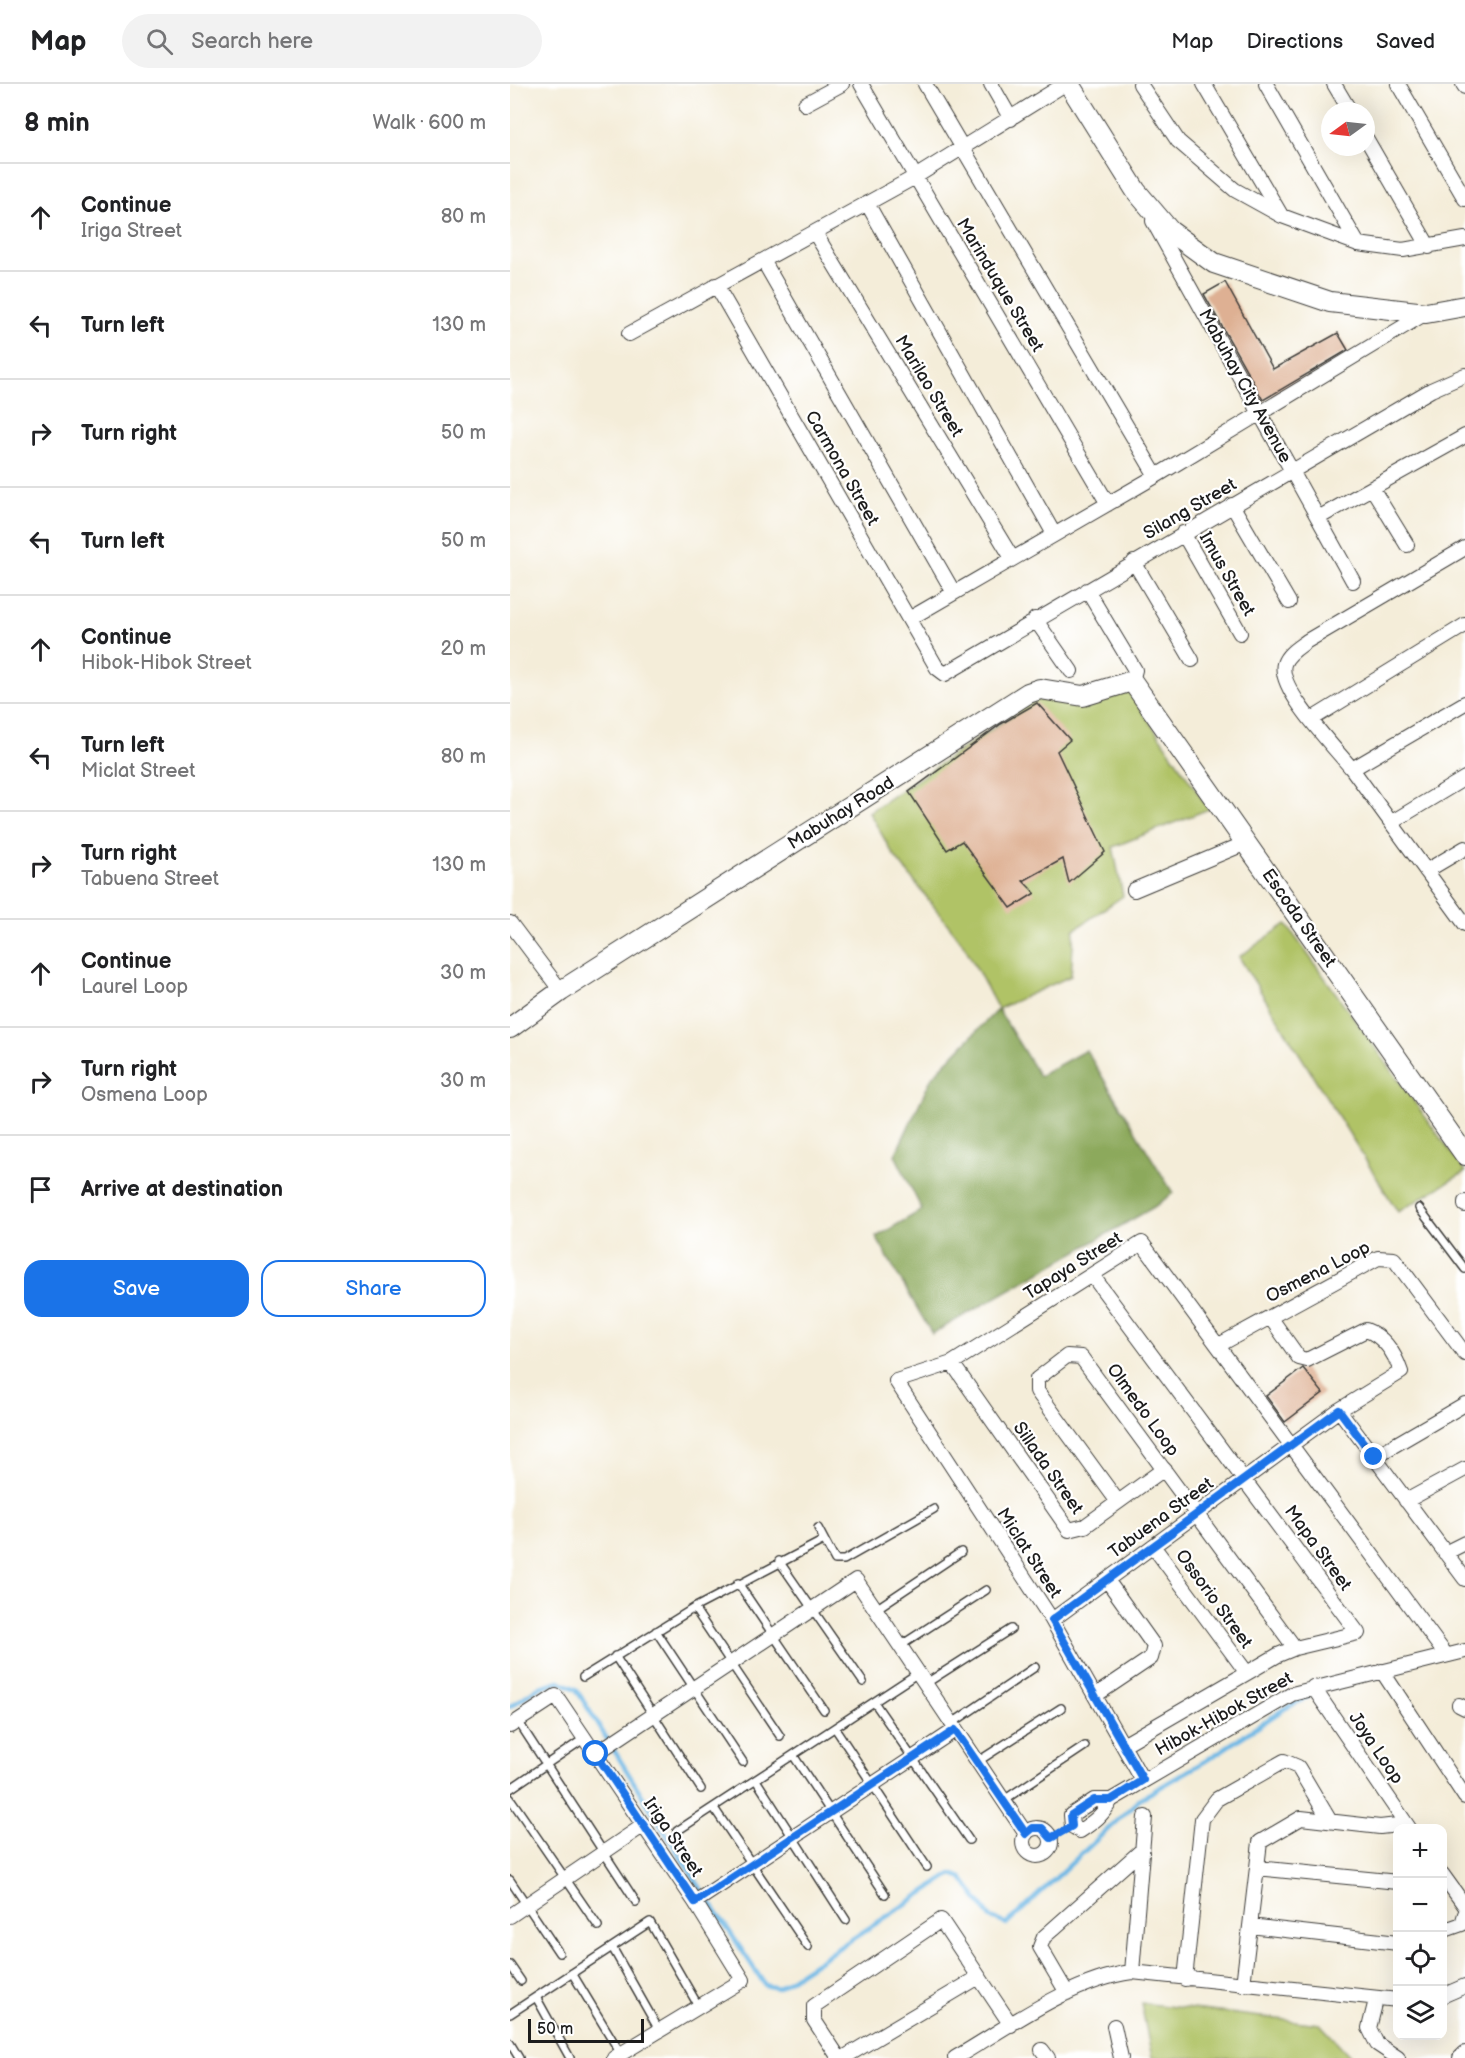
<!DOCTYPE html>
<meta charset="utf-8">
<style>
body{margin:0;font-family:"Balsamiq Sans",sans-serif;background:#f2f2f2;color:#202124}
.controls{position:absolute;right:18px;bottom:18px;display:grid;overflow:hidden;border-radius:12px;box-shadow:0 6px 24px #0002}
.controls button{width:54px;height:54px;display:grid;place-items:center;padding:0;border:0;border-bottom:2px solid #e0e0e0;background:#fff;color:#202124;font:30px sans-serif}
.compass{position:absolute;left:811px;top:18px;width:54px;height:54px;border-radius:50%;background:#fff;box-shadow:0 6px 24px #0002;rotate:255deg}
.scale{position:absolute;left:18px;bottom:15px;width:116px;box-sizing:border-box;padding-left:6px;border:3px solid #1c1c1c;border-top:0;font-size:16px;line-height:21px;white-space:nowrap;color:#1c1c1c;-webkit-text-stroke:4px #fff;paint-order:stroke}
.stop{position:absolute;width:18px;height:18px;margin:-14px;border:4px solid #1a73e8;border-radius:50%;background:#fff}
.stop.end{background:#1a73e8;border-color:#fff;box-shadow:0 2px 6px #0008}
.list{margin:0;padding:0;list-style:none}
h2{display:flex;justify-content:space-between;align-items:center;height:78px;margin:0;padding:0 24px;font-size:26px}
h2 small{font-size:20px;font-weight:400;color:#757577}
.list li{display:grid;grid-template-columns:39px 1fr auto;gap:18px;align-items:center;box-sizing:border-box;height:108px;padding:0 24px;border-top:2px solid #e0e0e0}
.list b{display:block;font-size:22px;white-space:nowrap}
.list p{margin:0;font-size:20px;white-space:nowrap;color:#757577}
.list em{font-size:20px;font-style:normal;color:#757577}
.actions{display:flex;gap:12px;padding:18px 24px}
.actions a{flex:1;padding:14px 0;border:2px solid #1a73e8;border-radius:18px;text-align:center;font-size:21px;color:#1a73e8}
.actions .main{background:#1a73e8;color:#fff}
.icon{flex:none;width:33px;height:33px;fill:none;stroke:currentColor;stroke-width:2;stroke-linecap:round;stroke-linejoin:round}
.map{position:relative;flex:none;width:955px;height:1974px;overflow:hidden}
header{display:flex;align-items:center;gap:36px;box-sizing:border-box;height:84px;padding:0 30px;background:#fff;border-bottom:2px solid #e0e0e0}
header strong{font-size:28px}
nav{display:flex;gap:33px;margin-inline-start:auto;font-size:21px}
.search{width:420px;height:54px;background:#f2f2f2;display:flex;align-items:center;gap:15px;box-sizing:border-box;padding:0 21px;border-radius:33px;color:#757577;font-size:22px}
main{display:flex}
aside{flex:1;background:#fff}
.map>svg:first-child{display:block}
.green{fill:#b0c366;stroke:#667041;stroke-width:1.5}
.forest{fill:#8ca95b;stroke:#54623c;stroke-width:1.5}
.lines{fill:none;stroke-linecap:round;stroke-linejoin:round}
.stream{stroke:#6cb7e5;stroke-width:4.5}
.building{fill:#deb093}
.lane-casing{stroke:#3c3b38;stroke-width:10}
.street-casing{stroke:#3c3b38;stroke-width:16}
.secondary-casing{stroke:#3c3b38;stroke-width:22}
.lane{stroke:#fff;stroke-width:7}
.street{stroke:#fff;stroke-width:14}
.secondary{stroke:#fff;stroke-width:20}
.route{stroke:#1a73e8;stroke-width:8}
.labels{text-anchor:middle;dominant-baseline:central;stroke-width:4.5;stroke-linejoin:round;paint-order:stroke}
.street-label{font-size:18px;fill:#1c1c1c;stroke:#fff}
</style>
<header>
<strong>Map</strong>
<div class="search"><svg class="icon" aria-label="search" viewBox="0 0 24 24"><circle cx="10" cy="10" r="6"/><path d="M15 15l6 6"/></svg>Search here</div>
<nav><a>Map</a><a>Directions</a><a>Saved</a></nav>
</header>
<main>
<aside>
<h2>8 min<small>Walk · 600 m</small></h2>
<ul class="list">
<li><svg class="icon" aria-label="ahead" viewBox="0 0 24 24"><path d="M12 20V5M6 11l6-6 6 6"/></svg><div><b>Continue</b><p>Iriga Street</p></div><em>80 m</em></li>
<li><svg class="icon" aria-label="left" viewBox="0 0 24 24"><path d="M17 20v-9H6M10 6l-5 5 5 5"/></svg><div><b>Turn left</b></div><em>130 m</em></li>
<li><svg class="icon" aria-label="right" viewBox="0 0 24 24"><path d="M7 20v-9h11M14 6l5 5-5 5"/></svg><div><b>Turn right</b></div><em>50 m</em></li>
<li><svg class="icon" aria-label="left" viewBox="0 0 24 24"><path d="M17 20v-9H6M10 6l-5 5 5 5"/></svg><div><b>Turn left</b></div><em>50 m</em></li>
<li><svg class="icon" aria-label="ahead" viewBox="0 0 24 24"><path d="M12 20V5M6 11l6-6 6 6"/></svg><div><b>Continue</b><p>Hibok-Hibok Street</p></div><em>20 m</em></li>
<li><svg class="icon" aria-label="left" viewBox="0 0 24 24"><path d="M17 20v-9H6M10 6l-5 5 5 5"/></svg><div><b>Turn left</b><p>Miclat Street</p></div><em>80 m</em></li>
<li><svg class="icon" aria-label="right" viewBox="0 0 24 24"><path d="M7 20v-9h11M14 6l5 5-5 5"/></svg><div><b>Turn right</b><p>Tabuena Street</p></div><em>130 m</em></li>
<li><svg class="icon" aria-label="ahead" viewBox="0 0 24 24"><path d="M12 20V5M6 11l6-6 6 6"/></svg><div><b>Continue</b><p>Laurel Loop</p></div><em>30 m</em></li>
<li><svg class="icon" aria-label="right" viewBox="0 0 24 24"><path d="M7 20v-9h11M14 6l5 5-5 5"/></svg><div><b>Turn right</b><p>Osmena Loop</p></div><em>30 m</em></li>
<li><svg class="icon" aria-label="arrive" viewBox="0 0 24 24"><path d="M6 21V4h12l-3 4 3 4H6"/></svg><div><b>Arrive at destination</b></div></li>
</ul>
<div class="actions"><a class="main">Save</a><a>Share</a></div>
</aside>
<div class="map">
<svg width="955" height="1974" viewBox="0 0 955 1974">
<rect width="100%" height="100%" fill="#fff"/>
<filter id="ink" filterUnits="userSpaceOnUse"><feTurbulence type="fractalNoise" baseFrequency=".0167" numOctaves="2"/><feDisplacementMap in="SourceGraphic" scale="12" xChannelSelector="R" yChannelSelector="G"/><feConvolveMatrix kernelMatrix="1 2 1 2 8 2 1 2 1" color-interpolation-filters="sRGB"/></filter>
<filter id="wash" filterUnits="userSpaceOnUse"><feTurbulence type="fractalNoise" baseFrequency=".008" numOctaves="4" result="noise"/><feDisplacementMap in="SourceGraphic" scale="24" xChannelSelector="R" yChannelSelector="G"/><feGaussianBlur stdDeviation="1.35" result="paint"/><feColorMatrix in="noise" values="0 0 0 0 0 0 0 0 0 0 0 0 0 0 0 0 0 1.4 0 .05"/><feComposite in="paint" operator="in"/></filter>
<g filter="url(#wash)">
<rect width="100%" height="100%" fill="#f4edd9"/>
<path class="green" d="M618,606L699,725L603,763L613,812L564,846L561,892L488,925L454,861L383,770L359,728L525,616L551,617L575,625Z
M776,840L955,1088L888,1128L729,873Z
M631,1919L810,1940L842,1974H642Z"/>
<path class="forest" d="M488,925L529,992L576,966L663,1109L644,1123L422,1250L366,1153L412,1126L385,1071L422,993Z"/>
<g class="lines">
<path class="stream" d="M0,1623L27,1604L49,1597L66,1605L174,1779L255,1901L267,1904L442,1790L452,1794L481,1834L497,1840L630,1715L697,1676L774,1625L798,1613"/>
</g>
<g id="blocks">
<path class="building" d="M715,198L763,285L828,249L838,266L753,316L694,210Z
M527,619L560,656L547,667L595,768L559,799L553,775L513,797L525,809L501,824L452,757L437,766L399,708L491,640Z
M793,1284L813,1309L775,1338L756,1312Z"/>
</g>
</g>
<g filter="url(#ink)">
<use href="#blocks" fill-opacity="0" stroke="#3c3b38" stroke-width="1.5"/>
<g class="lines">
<defs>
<path id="lane" d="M909,1124L955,1185
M308,1444L325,1476H334L424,1425
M269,1477L353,1598
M228,1499L314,1626
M184,1524L270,1652
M366,1525L451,1468
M146,1547L233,1678
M390,1562L476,1506
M105,1572L191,1705
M73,1593L184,1524L314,1456
M415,1600L501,1545
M364,1618L459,1756
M8,1637L126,1818
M441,1640L525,1583
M325,1644L417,1783
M283,1671L375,1810
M467,1678L551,1624
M246,1696L336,1836
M0,1705L75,1654
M0,1714L88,1842
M494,1716L575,1662
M204,1724L298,1863
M167,1747L408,1589
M0,1796L49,1869
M102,1863L149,1946
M0,1881L11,1897
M62,1889L111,1970
M26,1913L60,1974
M0,1930L140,1838L189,1923
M0,1959L9,1974"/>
<path id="street" d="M351,0L598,420
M415,0L646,392
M481,0L501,35
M630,0L668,57L725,106L772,132L848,160L893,166L955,155
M694,0L771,131
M756,0L848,160
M824,0L840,27
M888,0L955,115
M953,0L955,3
M295,20L332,0
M856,54L919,163
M357,119L544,450
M643,137L843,497
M305,149L502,474
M254,178L444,509
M206,201L427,584L435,590L921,306L955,291
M119,250L405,93L555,0
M862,404L897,461
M722,421L779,518
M808,434L955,352
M673,449L730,549
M624,478L682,576
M577,506L625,586L622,597
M399,535L646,392L916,229
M525,535L561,587
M955,619L842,685L955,840
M802,635L955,541
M842,685C826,665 767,605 774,580C777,570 789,563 797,557L955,464
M882,738L955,694
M916,787L955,764
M624,806L736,759
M0,839L51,907
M955,1118V1121
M582,1191L848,1549L785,1564L768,1571L613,1661
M709,1261L868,1174L884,1175L955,1270
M442,1279L559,1446L575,1442L654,1385
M829,1326L955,1495
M864,1373L955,1320
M896,1417L955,1385
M608,1418L527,1307V1295L557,1272L571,1273L785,1564
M643,1462L737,1589
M935,1469L955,1459
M542,1536L829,1326L891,1288C885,1270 875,1253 856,1246L797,1276L789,1274L760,1233
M872,1587L955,1713
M803,1603L899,1744
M586,1611L641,1574L644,1562L597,1496
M949,1621L955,1624
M0,1642L46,1612L185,1818L233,1896L104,1974
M85,1670L346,1496L516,1750
M633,1697L542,1536L386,1297L442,1279L632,1159L936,1571
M562,1742L561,1731L584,1716H601L782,1610L955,1567
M562,1742L570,1747C585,1737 593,1731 601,1716
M513 1758a14 14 0 1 1 28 0a14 14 0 1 1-28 0Z
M747,1784L888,1798
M932,1790L955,1822
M185,1818L445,1646
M0,1832L134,1741
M740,1842L888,1859
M932,1847L952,1840L955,1830
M622,1888L635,1733
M675,1895L692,1735L707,1715L774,1677L788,1683L820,1737
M733,1901L750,1758L791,1734L870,1743L896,1740
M557,1909L530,1863L534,1853L632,1766
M932,1912L955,1902
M866,1916L859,1944L867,1960L888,1974
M604,1942L611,1974
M532,1966L538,1974
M329,1974L304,1936V1922L431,1836L501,1941
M333,1974L469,1893
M445,1974C498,1943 561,1896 622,1888L888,1916
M950,1974L955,1969"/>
<path id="secondary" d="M559,0L626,107L660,147L704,179L820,218L916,229L955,222
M0,944L51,907L518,609L530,605L573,612L622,597L955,1071"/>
</defs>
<use href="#lane" class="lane-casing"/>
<use href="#street" class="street-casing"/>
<use href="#secondary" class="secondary-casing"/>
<use href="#lane" class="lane"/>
<use href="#street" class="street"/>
<use href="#secondary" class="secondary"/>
</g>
</g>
<g class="lines" filter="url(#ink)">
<path class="route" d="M86,1670L185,1818L445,1646L516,1750L523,1744H532L541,1754L562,1742L561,1731L584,1716H601L633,1696L542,1536L829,1326L864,1373"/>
</g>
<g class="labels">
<g class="street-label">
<text transform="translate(490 201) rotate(59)">Marinduque Street</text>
<text transform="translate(419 302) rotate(59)">Marilao Street</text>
<text transform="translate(735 302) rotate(61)">Mabuhay City Avenue</text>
<text transform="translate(332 384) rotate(60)">Carmona Street</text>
<text transform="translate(680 425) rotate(-30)">Silang Street</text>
<text transform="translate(717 490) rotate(60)">Imus Street</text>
<text transform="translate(331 729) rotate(-32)">Mabuhay Road</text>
<text transform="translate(789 834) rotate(55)">Escoda Street</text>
<text transform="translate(563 1182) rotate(-32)">Tapaya Street</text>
<text transform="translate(808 1188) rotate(-27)">Osmena Loop</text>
<text transform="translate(633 1326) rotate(54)">Olmedo Loop</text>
<text transform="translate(538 1384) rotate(55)">Sillada Street</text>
<text transform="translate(651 1434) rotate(-36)">Tabuena Street</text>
<text transform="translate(808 1464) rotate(54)">Mapa Street</text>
<text transform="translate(519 1469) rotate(57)">Miclat Street</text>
<text transform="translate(704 1515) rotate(54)">Ossorio Street</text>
<text transform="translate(714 1630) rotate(-29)">Hibok-Hibok Street</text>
<text transform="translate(866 1664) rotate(56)">Joya Loop</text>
<text transform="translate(163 1753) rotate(56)">Iriga Street</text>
</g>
</g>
</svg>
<div class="controls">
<button>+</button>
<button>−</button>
<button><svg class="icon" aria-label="locate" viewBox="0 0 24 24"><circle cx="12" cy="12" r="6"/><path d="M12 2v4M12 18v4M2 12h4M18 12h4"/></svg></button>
<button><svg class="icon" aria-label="layers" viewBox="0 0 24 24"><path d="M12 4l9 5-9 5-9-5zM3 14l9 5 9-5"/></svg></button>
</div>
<svg class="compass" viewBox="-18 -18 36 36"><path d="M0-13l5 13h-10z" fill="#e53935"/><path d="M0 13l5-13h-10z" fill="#757577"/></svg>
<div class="scale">50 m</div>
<div class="stop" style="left:86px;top:1670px"></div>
<div class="stop end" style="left:864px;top:1373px"></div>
</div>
</main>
